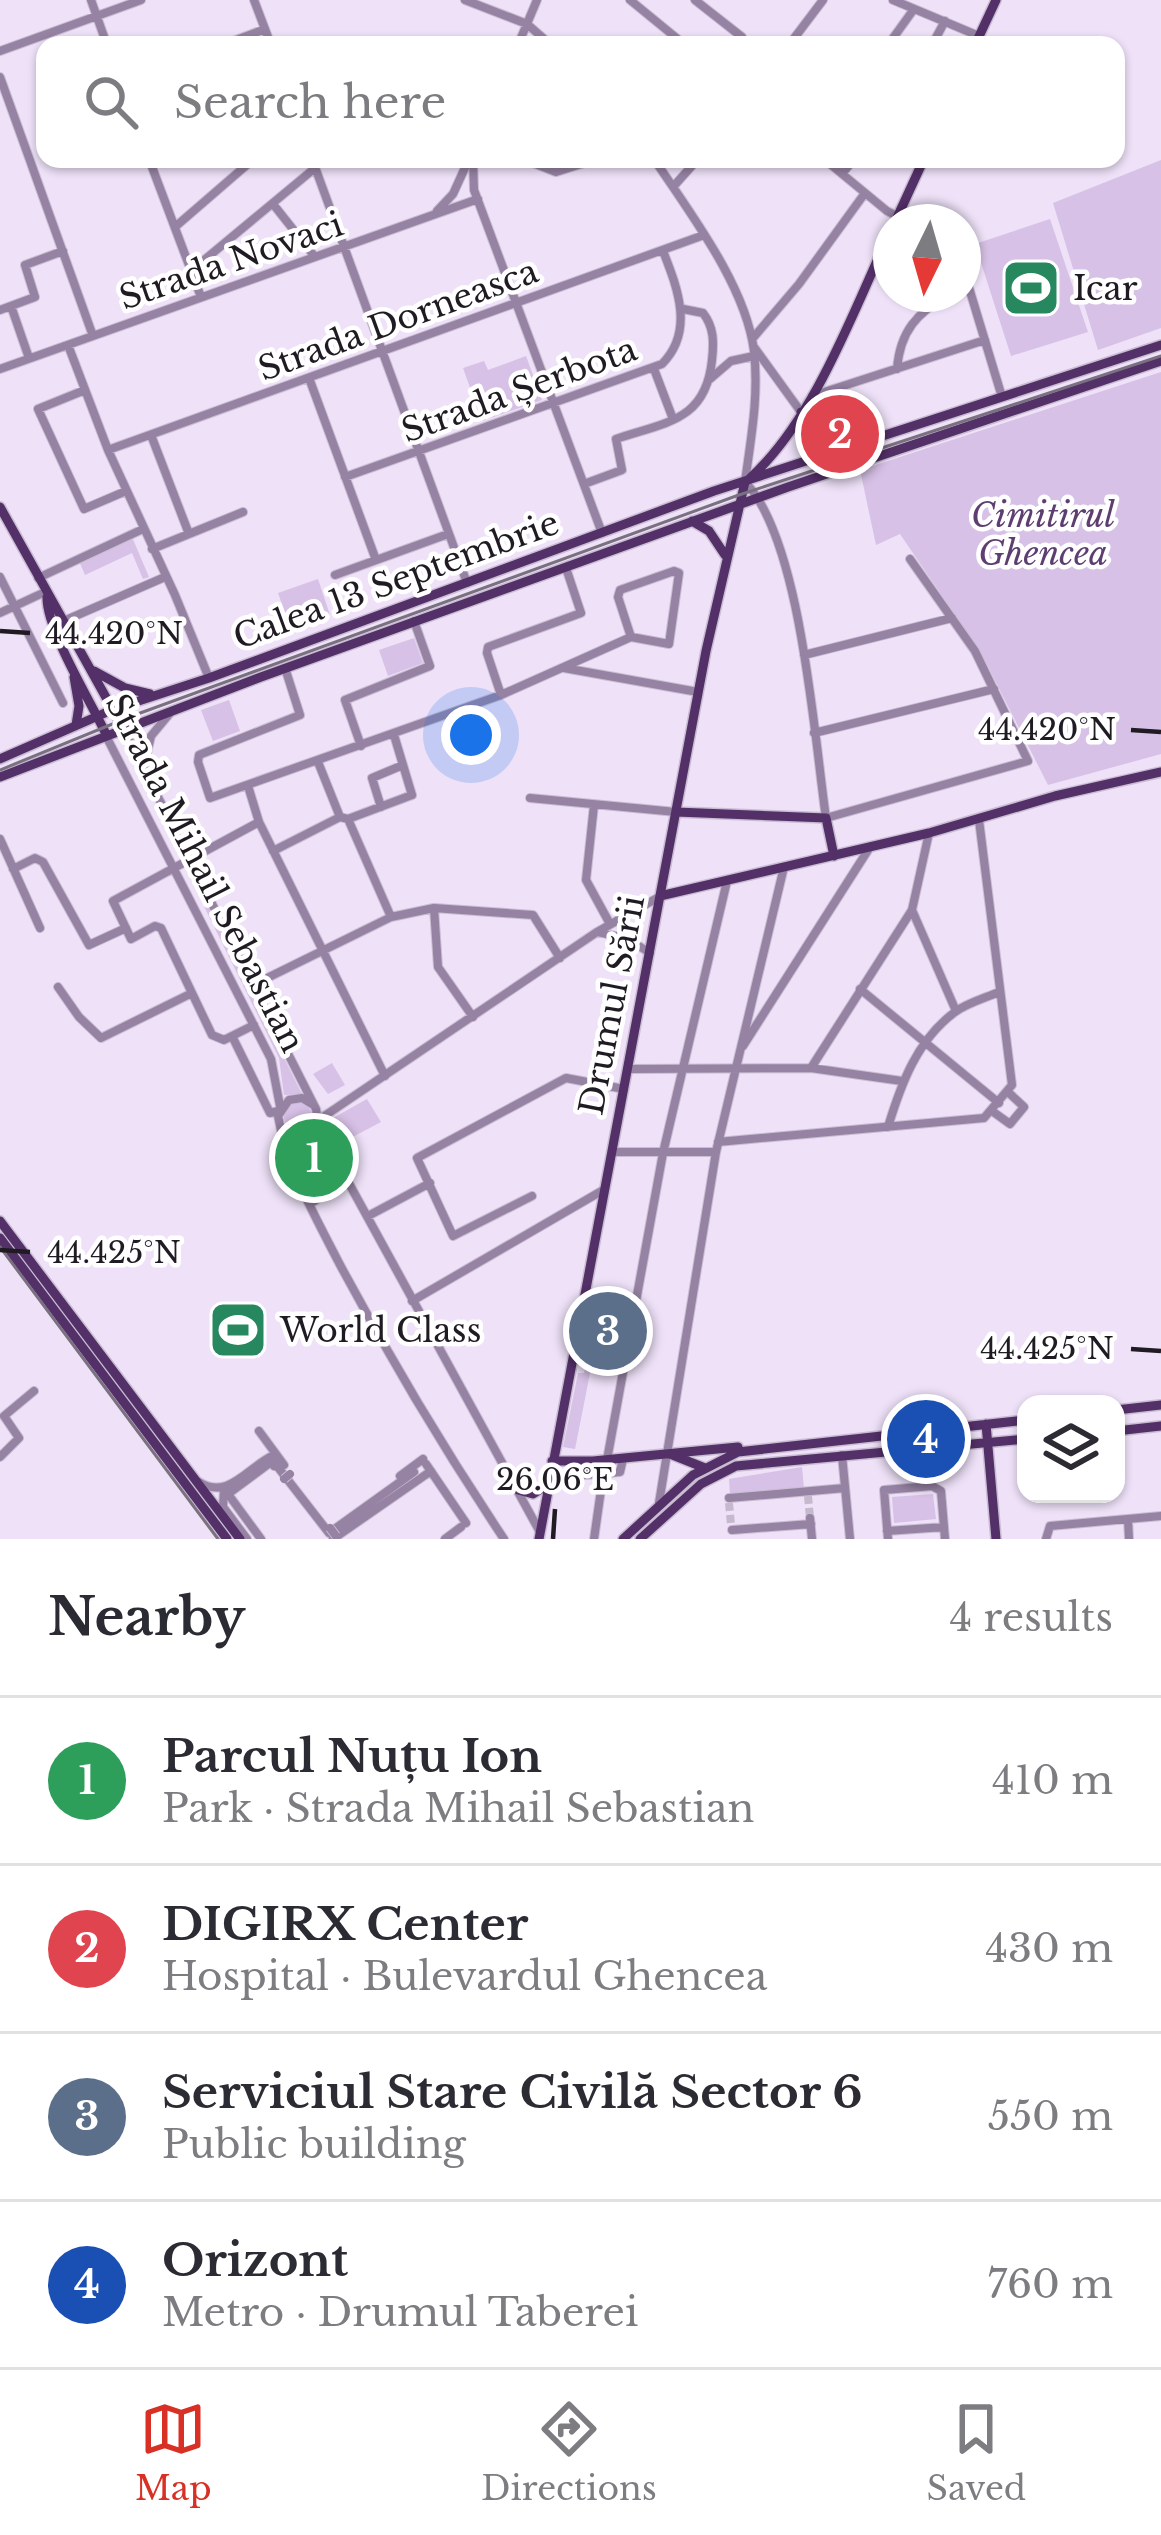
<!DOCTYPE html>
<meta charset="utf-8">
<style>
body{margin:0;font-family:"Libre Baskerville",serif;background:#f7f7f7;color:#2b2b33}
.controls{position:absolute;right:36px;bottom:36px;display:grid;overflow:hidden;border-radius:24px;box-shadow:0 3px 9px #0004}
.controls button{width:108px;height:108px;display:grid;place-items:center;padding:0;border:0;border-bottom:3px solid #e1e1e2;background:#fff;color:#2b2b33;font:60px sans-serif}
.compass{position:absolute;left:873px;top:204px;width:108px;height:108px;border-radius:50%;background:#fff;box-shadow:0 3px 9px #0004;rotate:185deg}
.you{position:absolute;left:471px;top:735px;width:42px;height:42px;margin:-30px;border:9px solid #fff;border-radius:50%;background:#1a73e8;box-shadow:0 0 0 18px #1a73e833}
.badge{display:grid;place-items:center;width:78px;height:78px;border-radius:50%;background:#d93025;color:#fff;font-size:39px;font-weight:700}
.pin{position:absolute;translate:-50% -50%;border:6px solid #fff;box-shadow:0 3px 12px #0006}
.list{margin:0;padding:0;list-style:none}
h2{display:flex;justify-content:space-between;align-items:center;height:156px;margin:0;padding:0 48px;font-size:51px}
h2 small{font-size:39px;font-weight:400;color:#7c7c81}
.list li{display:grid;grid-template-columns:78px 1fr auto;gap:36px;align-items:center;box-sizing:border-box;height:168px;padding:0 48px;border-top:3px solid #e1e1e2}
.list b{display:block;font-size:45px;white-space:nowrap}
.list p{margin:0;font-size:39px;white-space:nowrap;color:#7c7c81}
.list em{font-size:39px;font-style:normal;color:#7c7c81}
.icon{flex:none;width:66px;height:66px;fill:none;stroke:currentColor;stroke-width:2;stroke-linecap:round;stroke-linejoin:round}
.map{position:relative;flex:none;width:1161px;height:1539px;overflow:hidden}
.search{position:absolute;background:#fff;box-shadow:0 3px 9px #0004;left:36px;right:36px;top:36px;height:132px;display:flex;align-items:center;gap:30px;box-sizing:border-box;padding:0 42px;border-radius:24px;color:#7c7c81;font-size:45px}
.sheet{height:828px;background:#fff}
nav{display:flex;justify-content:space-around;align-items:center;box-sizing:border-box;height:168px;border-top:3px solid #e1e1e2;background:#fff;font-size:33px;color:#7c7c81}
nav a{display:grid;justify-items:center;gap:6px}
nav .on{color:#d93025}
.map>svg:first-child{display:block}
.green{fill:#d7c1e6}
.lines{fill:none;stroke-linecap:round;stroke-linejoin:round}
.minor-tunnel{stroke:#c5b9cd;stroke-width:8;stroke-dasharray:8 4;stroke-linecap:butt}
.minor-casing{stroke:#c9bdd2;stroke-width:10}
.major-casing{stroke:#c9bdd2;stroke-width:12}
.minor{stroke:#9682a3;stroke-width:8}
.major{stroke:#543069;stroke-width:9}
.tram{stroke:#79717f;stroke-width:3}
.minor-bridge-casing{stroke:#c9bdd2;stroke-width:10;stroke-linecap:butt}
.minor-bridge{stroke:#9682a3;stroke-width:8}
.ticks{fill:none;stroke:#201b23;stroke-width:4.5}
.labels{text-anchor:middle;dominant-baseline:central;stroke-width:9;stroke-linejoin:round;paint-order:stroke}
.street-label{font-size:33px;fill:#201b23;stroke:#fff}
.poi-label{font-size:33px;fill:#201b23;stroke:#fff;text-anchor:start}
.park-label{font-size:33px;font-style:italic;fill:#5e3e71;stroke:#fff}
.ticks-label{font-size:30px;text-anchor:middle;fill:#201b23;stroke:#fff;stroke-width:9;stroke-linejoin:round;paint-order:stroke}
</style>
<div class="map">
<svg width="1161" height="1539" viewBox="0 0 1161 1539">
<rect width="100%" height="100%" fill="#eee1f8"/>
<path class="green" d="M1161,160V328L1098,350L1053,203Z
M1050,219L1088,332L1011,356L975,244Z
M526,356L542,400L482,421L463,368L484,361L488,370Z
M1161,372V754L1048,785L981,653L900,534L876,545L860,470Z
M132,537L149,577L143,579L132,553L85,575L79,561Z
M318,579L330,615L291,629L278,593Z
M414,638L423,663L388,676L379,650Z
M229,700L240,731L213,741L201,710Z
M187,872L192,873L302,1094L284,1095L279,1058Z
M332,1063L345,1085L328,1094L313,1074Z
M367,1099L381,1122L347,1140L333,1118Z
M284 1117a14 14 0 1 1 28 0a14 14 0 1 1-28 0Z
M314,1140L321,1141L334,1167L309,1183L295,1150L299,1143Z
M584,1336L597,1338L575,1449L563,1447L578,1373H584L586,1365L580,1363Z
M802,1467L804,1489L730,1495L729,1479Z
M933,1494L936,1519L894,1523L892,1497Z"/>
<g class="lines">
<path class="minor-tunnel" d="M808,1496L810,1518
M729,1503L731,1525"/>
<defs>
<path id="minor" d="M91,0L107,45
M254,0L271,45
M465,0L527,24L551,45
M630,0L685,45
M695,0L742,37
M893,0L979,36
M223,45L265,29
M518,45L537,0
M789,45L823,0
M888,45L914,9
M932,45L945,21
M0,51L141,0
M0,77L93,336
M149,159L201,297
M312,159L467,583
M473,159L474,190L602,533
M523,159L556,172L597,159
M654,159C690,213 746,286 754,351C759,396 751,438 745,482C801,540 814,735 826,818L1028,761L975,651L910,559
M824,159L887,211L909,222
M842,174L854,159
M673,187L698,159
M273,204L315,257
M437,211L453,194L469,159
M175,227L249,163L259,159
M963,268L1002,397
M191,271L315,168
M11,306L29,358
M0,310L35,297L25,265L63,251
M753,338L799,284L865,193
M68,345L108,450L175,595L209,678
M754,347L801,412
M0,369L478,199
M654,369L673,419
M897,369C900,331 917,313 949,294
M309,378L376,560
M710,379L731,361L754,356
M85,390L38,409L84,509L126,491
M812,396L985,340
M151,435L189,534
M108,450L704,235
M345,477L662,364C695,331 677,287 663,251
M584,484L622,470L616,439C666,422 706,421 712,360C714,342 714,327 703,313L683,309
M152,549L243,512
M335,575L448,534
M0,577L63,703
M38,578L143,529
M0,613L45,592
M66,620L165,577
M804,655L952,618
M285,668L300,715L199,755L198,762L210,798L501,695L631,637L669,644L679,573L674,571L620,590L618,597L631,637
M564,668L698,692
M501,695L487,653L488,647L581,613L566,568
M123,728L316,1109C319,1123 313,1133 300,1136L284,1130
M814,733L994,689
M106,736L271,1059L280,1106
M361,746L345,700L430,666L414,621
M318,762L340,817
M144,766L151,736L171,712
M248,786L259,822L385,1076
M530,798L676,812
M594,805L586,880L610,924
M381,807L372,778L403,765
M340,817L348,819L412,795L394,735
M348,819L391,917
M0,839L40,928
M273,851L340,817
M13,869L35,858L43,862L89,945L126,928
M434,908L438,967L473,1017
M912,910L956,1011
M598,932L628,939L650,953
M255,984L391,917L434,908L533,915L560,958
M58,987L79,1017L101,1038L192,993
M860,989L999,1103
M254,1025L224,1040L212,1035L161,928L155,926L131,939L113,901L259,822
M232,1036L270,1113L278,1111
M743,1046L870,847
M811,1068L912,910L929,833
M628,1069L811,1068L902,1081
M312,1104L302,1098L289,1100L278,1116C287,1167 315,1216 338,1261C389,1357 444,1449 504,1539
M992,1111L1010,1124L1024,1107L1008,1092
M317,1121L597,932L659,897
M317,1125L540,1532
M888,1127C901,1084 917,1040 955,1012C967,1003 985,998 999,992
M718,1142L984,1118L1012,1085L979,820
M612,1152H716
M532,1196L453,1236L417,1158L566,1078L624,1089
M310,1204L348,1178
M368,1216L430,1183
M412,1301L605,1189
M259,1431L284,1465
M842,1455L850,1539
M0,1457L19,1438L4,1416L34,1391
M607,1460L663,1153L727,881
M582,1462L585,1475L620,1472L623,1459
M426,1464L466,1523
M400,1476L423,1459
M199,1482C227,1500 246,1470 270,1457L329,1533L414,1472
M224,1489L223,1507L247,1539
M729,1498L845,1488
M659,1503L716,1152L784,867
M810,1518L812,1539
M1128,1519L1129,1539
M732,1530L811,1524
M887,1531L944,1527
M261,1539L228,1494L271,1462L274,1466
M333,1539L431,1471
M445,1539L461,1527
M594,1539L603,1476
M888,1539L884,1490L932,1486L941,1491L945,1539
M1046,1539L1050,1526L1161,1516"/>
<path id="major" d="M975,45L996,0
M895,222L924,159
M801,412L811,443L826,453
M749,479C815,420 854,309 891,230
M0,507L123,728
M692,521L709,531L725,555
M47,597C46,629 91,702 106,734
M94,671L125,688L150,694
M74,677L79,706L76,725
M0,759L114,709L209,678L714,491L1161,345
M0,777L261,677L788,487L1161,361
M676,812L826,818L834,856
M660,896L929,833L1055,796L1161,772
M0,1221L240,1539
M0,1238L227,1539
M1116,1410L1161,1405
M986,1424L996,1539
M1116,1431L1161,1426
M670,1454L705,1468
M552,1461H593L738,1447
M518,1490L533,1494L546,1486
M539,1539L706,651L745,482
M623,1539L693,1475L738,1452L1026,1420
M640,1539L701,1484L736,1466L1026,1439"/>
</defs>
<use href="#minor" class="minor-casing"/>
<use href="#major" class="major-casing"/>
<use href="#minor" class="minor"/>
<use href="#major" class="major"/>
<path class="tram" d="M0,770L132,716L736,496L1161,356
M0,1247L218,1539"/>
<defs>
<path id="minor-bridge" d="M284,1479L290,1474
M330,1528L336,1536"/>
</defs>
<use href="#minor-bridge" class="minor-bridge-casing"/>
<use href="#minor-bridge" class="minor-bridge"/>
</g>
<path class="ticks" d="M0,631L30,633M1131,730L1161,732M0,1250L30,1252M1131,1349L1161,1351M553,1539L555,1509"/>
<defs>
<symbol id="stadium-square" viewBox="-11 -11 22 22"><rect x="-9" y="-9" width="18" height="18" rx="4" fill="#278860" stroke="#fff"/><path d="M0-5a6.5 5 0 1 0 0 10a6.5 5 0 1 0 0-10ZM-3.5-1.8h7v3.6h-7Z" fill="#fff"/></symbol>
</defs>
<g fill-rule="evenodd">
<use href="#stadium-square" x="998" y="255" width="66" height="66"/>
<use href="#stadium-square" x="205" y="1297" width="66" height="66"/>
</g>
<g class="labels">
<g class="street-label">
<text transform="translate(231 261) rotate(-19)">Strada Novaci</text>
<text transform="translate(398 320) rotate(-20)">Strada Dorneasca</text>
<text transform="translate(519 390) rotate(-20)">Strada Șerbota</text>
<text transform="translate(396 580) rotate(-20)">Calea 13 Septembrie</text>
<text transform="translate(205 873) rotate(63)">Strada Mihail Sebastian</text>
<text transform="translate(612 1005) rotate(-79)">Drumul Sării</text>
</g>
<g class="poi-label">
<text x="1073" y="288">Icar</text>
<text x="280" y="1330">World Class</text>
</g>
<g class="park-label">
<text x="1043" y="515">Cimitirul<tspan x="1043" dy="38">Ghencea</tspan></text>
</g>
</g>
<g class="ticks-label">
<text x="114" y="644">44.420°N</text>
<text x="1047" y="740">44.420°N</text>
<text x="114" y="1263">44.425°N</text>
<text x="1047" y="1359">44.425°N</text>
<text x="555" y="1490">26.06°E</text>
</g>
</svg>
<div class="controls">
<button><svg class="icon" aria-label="layers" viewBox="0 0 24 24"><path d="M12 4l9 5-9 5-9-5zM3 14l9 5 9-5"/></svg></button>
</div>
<svg class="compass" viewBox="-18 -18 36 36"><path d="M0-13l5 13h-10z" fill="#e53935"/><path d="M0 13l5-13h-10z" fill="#7c7c81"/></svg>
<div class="you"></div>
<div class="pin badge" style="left:314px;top:1158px;background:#2e9e5b">1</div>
<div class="pin badge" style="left:840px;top:434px;background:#e0444e">2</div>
<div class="pin badge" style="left:608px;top:1331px;background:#5c6f8a">3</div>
<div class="pin badge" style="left:926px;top:1439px;background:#1a4fb4">4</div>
<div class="search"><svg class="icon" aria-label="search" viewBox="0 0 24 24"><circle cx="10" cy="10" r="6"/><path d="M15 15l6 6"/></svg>Search here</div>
</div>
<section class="sheet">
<h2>Nearby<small>4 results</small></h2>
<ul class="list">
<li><span class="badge" style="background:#2e9e5b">1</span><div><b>Parcul Nuțu Ion</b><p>Park · Strada Mihail Sebastian</p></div><em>410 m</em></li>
<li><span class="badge" style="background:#e0444e">2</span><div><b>DIGIRX Center</b><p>Hospital · Bulevardul Ghencea</p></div><em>430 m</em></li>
<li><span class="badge" style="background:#5c6f8a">3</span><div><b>Serviciul Stare Civilă Sector 6</b><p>Public building</p></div><em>550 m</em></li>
<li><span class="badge" style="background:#1a4fb4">4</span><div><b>Orizont</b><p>Metro · Drumul Taberei</p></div><em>760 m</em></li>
</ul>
</section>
<nav>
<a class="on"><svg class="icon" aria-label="map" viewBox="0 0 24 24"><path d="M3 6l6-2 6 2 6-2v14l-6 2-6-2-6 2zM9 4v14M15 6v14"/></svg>Map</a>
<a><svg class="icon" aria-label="directions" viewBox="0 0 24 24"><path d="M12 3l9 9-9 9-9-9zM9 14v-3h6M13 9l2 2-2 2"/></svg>Directions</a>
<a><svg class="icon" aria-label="saved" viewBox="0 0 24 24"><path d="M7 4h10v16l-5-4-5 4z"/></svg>Saved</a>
</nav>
